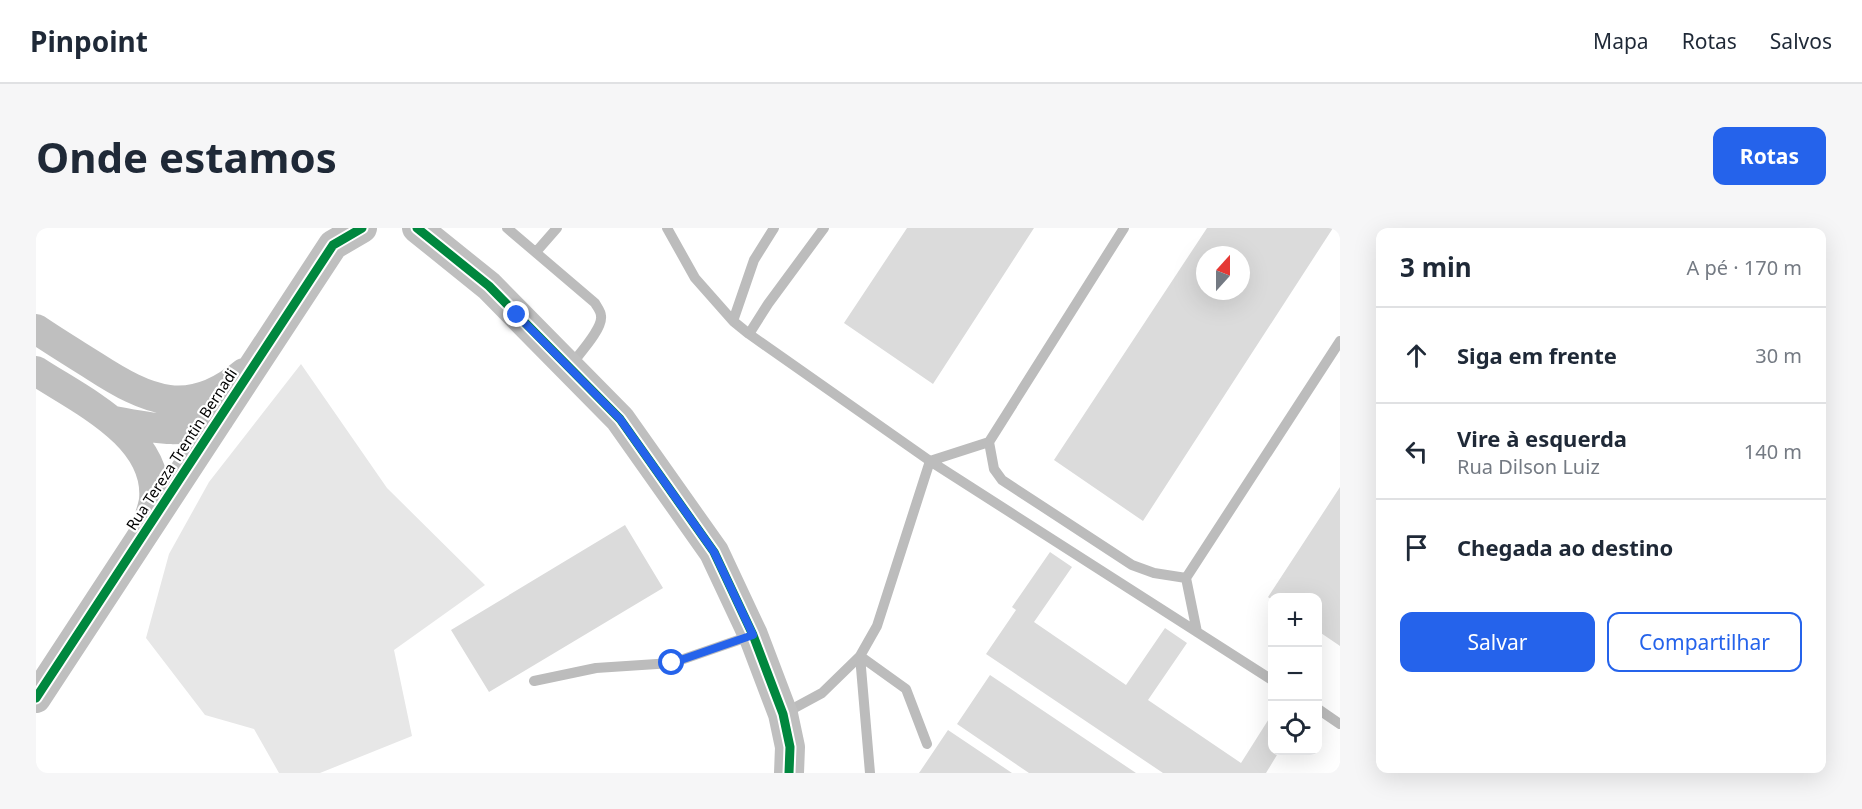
<!DOCTYPE html>
<html lang="pt">
<meta charset="utf-8">
<style>
body{margin:0;font-family:"Noto Sans",sans-serif;background:#f6f6f7;color:#1f2937}
.controls{position:absolute;right:18px;bottom:18px;display:grid;overflow:hidden;border-radius:12px;box-shadow:0 6px 24px #0002}
.controls button{width:54px;height:54px;display:grid;place-items:center;padding:0;border:0;border-bottom:2px solid #e0e1e3;background:#fff;color:#1f2937;font:30px sans-serif}
.compass{position:absolute;left:1160px;top:18px;width:54px;height:54px;border-radius:50%;background:#fff;box-shadow:0 6px 24px #0002;rotate:21deg}
.stop{position:absolute;width:18px;height:18px;margin:-14px;border:4px solid #2563eb;border-radius:50%;background:#fff}
.stop.end{background:#2563eb;border-color:#fff;box-shadow:0 2px 6px #0008}
.list{margin:0;padding:0;list-style:none}
h2{display:flex;justify-content:space-between;align-items:center;height:78px;margin:0;padding:0 24px;font-size:26px}
h2 small{font-size:20px;font-weight:400;color:#747a83}
.list li{display:grid;grid-template-columns:39px 1fr auto;gap:18px;align-items:center;box-sizing:border-box;height:96px;padding:0 24px;border-top:2px solid #e0e1e3}
.list b{display:block;font-size:22px;white-space:nowrap}
.list p{margin:0;font-size:20px;white-space:nowrap;color:#747a83}
.list em{font-size:20px;font-style:normal;color:#747a83}
.actions{display:flex;gap:12px;padding:18px 24px}
.actions a{flex:1;padding:14px 0;border:2px solid #2563eb;border-radius:12px;text-align:center;font-size:21px;color:#2563eb}
.actions .main{background:#2563eb;color:#fff}
.icon{flex:none;width:33px;height:33px;fill:none;stroke:currentColor;stroke-width:2;stroke-linecap:round;stroke-linejoin:round}
.map{position:relative;flex:none;width:1304px;height:545px;overflow:hidden;border-radius:12px}
header{display:flex;align-items:center;gap:36px;box-sizing:border-box;height:84px;padding:0 30px;background:#fff;border-bottom:2px solid #e0e1e3}
header strong{font-size:28px}
nav{display:flex;gap:33px;margin-inline-start:auto;font-size:21px}
.intro{display:flex;align-items:center;justify-content:space-between;box-sizing:border-box;height:144px;padding:0 36px}
h1{margin:0;font-size:42px}
.button{padding:15px 27px;border-radius:12px;background:#2563eb;color:#fff;font-size:21px;font-weight:700}
main{display:flex;gap:36px;padding:0 36px}
aside{flex:1;background:#fff;border-radius:12px;box-shadow:0 6px 24px #0002}
.map>svg:first-child{display:block}
.green{fill:#e7e7e7}
.building{fill:#dbdbdb;fill-rule:evenodd}
.lines{fill:none;stroke-linecap:round;stroke-linejoin:round}
.lane{stroke:#bcbcbc;stroke-width:10}
.secondary{stroke:#bfbfbf;stroke-width:30}
.cycleway-casing{stroke:#fff;stroke-width:13}
.cycleway{stroke:#00873e;stroke-width:9}
.route{stroke:#2563eb;stroke-width:8}
.labels{text-anchor:middle;dominant-baseline:central;stroke-width:4.5;stroke-linejoin:round;paint-order:stroke}
.street-label{font-size:15px;fill:#000;stroke:#fff}
</style>
<header>
<strong>Pinpoint</strong>
<nav><a>Mapa</a><a>Rotas</a><a>Salvos</a></nav>
</header>
<div class="intro"><h1>Onde estamos</h1><a class="button">Rotas</a></div>
<main>
<div class="map">
<svg width="1304" height="545" viewBox="0 0 1304 545">
<rect width="100%" height="100%" fill="#fff"/>
<path class="green" d="M265,136L351,260L449,357L358,422L376,508L284,545H243L218,501L169,487L110,410L133,326L173,254Z"/>
<path class="building" d="M871,0H998L897,156L808,95Z
M1171,0H1297L1107,293L1018,232ZM1169,27H1205V63H1169Z
M1304,259V418L1282,403V370H1236V372L1232,369Z
M589,297L627,360L453,464L415,402Z
M1014,324L1036,339L998,394L1090,457L1129,400L1151,415L1112,472L1205,535L1236,486V522H1244L1230,545H1127L950,426L980,382L976,379Z
M954,447L1100,545H993L921,496Z
M912,502L976,545H883Z"/>
<g class="lines">
<path class="lane" d="M471,0L559,75C561,79 565,83 565,88C567,101 543,126 535,137
M631,0L659,50L697,93L713,106L894,233L1236,452
M500,24L521,0
M697,93L718,32L738,0
M713,106L732,76L788,0
M953,214L958,241L966,252L1096,337L1118,345L1150,350
M1161,404L1150,350L1304,113
M498,453L560,440L636,435L717,407
M1282,481L1304,496
M749,485L786,465L824,428L841,398L894,233L953,214L1088,0
M834,545L824,428L870,461L891,516"/>
<path class="secondary" d="M381,0L453,58L584,191L678,324L717,407L747,486L754,519L753,545
M0,101C19,114 39,126 58,138C112,173 153,191 208,145
M0,143C44,172 124,208 118,272C117,279 114,287 112,294
M78,193C116,200 146,208 183,191
M0,470L297,17L326,0"/>
<defs>
<path id="cycleway" d="M381,0L453,58L584,191L678,324L717,407L747,486L754,519L753,545
M0,470L297,17L326,0"/>
</defs>
<use href="#cycleway" class="cycleway-casing"/>
<use href="#cycleway" class="cycleway"/>
</g>
<g class="lines">
<path class="route" d="M481,87L584,191L678,324L717,407L636,435"/>
</g>
<g class="labels">
<g class="street-label">
<text transform="translate(145 221) rotate(-57)">Rua Tereza Trentin Bernadi</text>
</g>
</g>
</svg>
<div class="controls">
<button>+</button>
<button>−</button>
<button><svg class="icon" aria-label="locate" viewBox="0 0 24 24"><circle cx="12" cy="12" r="6"/><path d="M12 2v4M12 18v4M2 12h4M18 12h4"/></svg></button>
</div>
<svg class="compass" viewBox="-18 -18 36 36"><path d="M0-13l5 13h-10z" fill="#e53935"/><path d="M0 13l5-13h-10z" fill="#747a83"/></svg>
<div class="stop" style="left:636px;top:435px"></div>
<div class="stop end" style="left:481px;top:87px"></div>
</div>
<aside>
<h2>3 min<small>A pé · 170 m</small></h2>
<ul class="list">
<li><svg class="icon" aria-label="ahead" viewBox="0 0 24 24"><path d="M12 20V5M6 11l6-6 6 6"/></svg><div><b>Siga em frente</b></div><em>30 m</em></li>
<li><svg class="icon" aria-label="left" viewBox="0 0 24 24"><path d="M17 20v-9H6M10 6l-5 5 5 5"/></svg><div><b>Vire à esquerda</b><p>Rua Dilson Luiz</p></div><em>140 m</em></li>
<li><svg class="icon" aria-label="arrive" viewBox="0 0 24 24"><path d="M6 21V4h12l-3 4 3 4H6"/></svg><div><b>Chegada ao destino</b></div></li>
</ul>
<div class="actions"><a class="main">Salvar</a><a>Compartilhar</a></div>
</aside>
</main>
